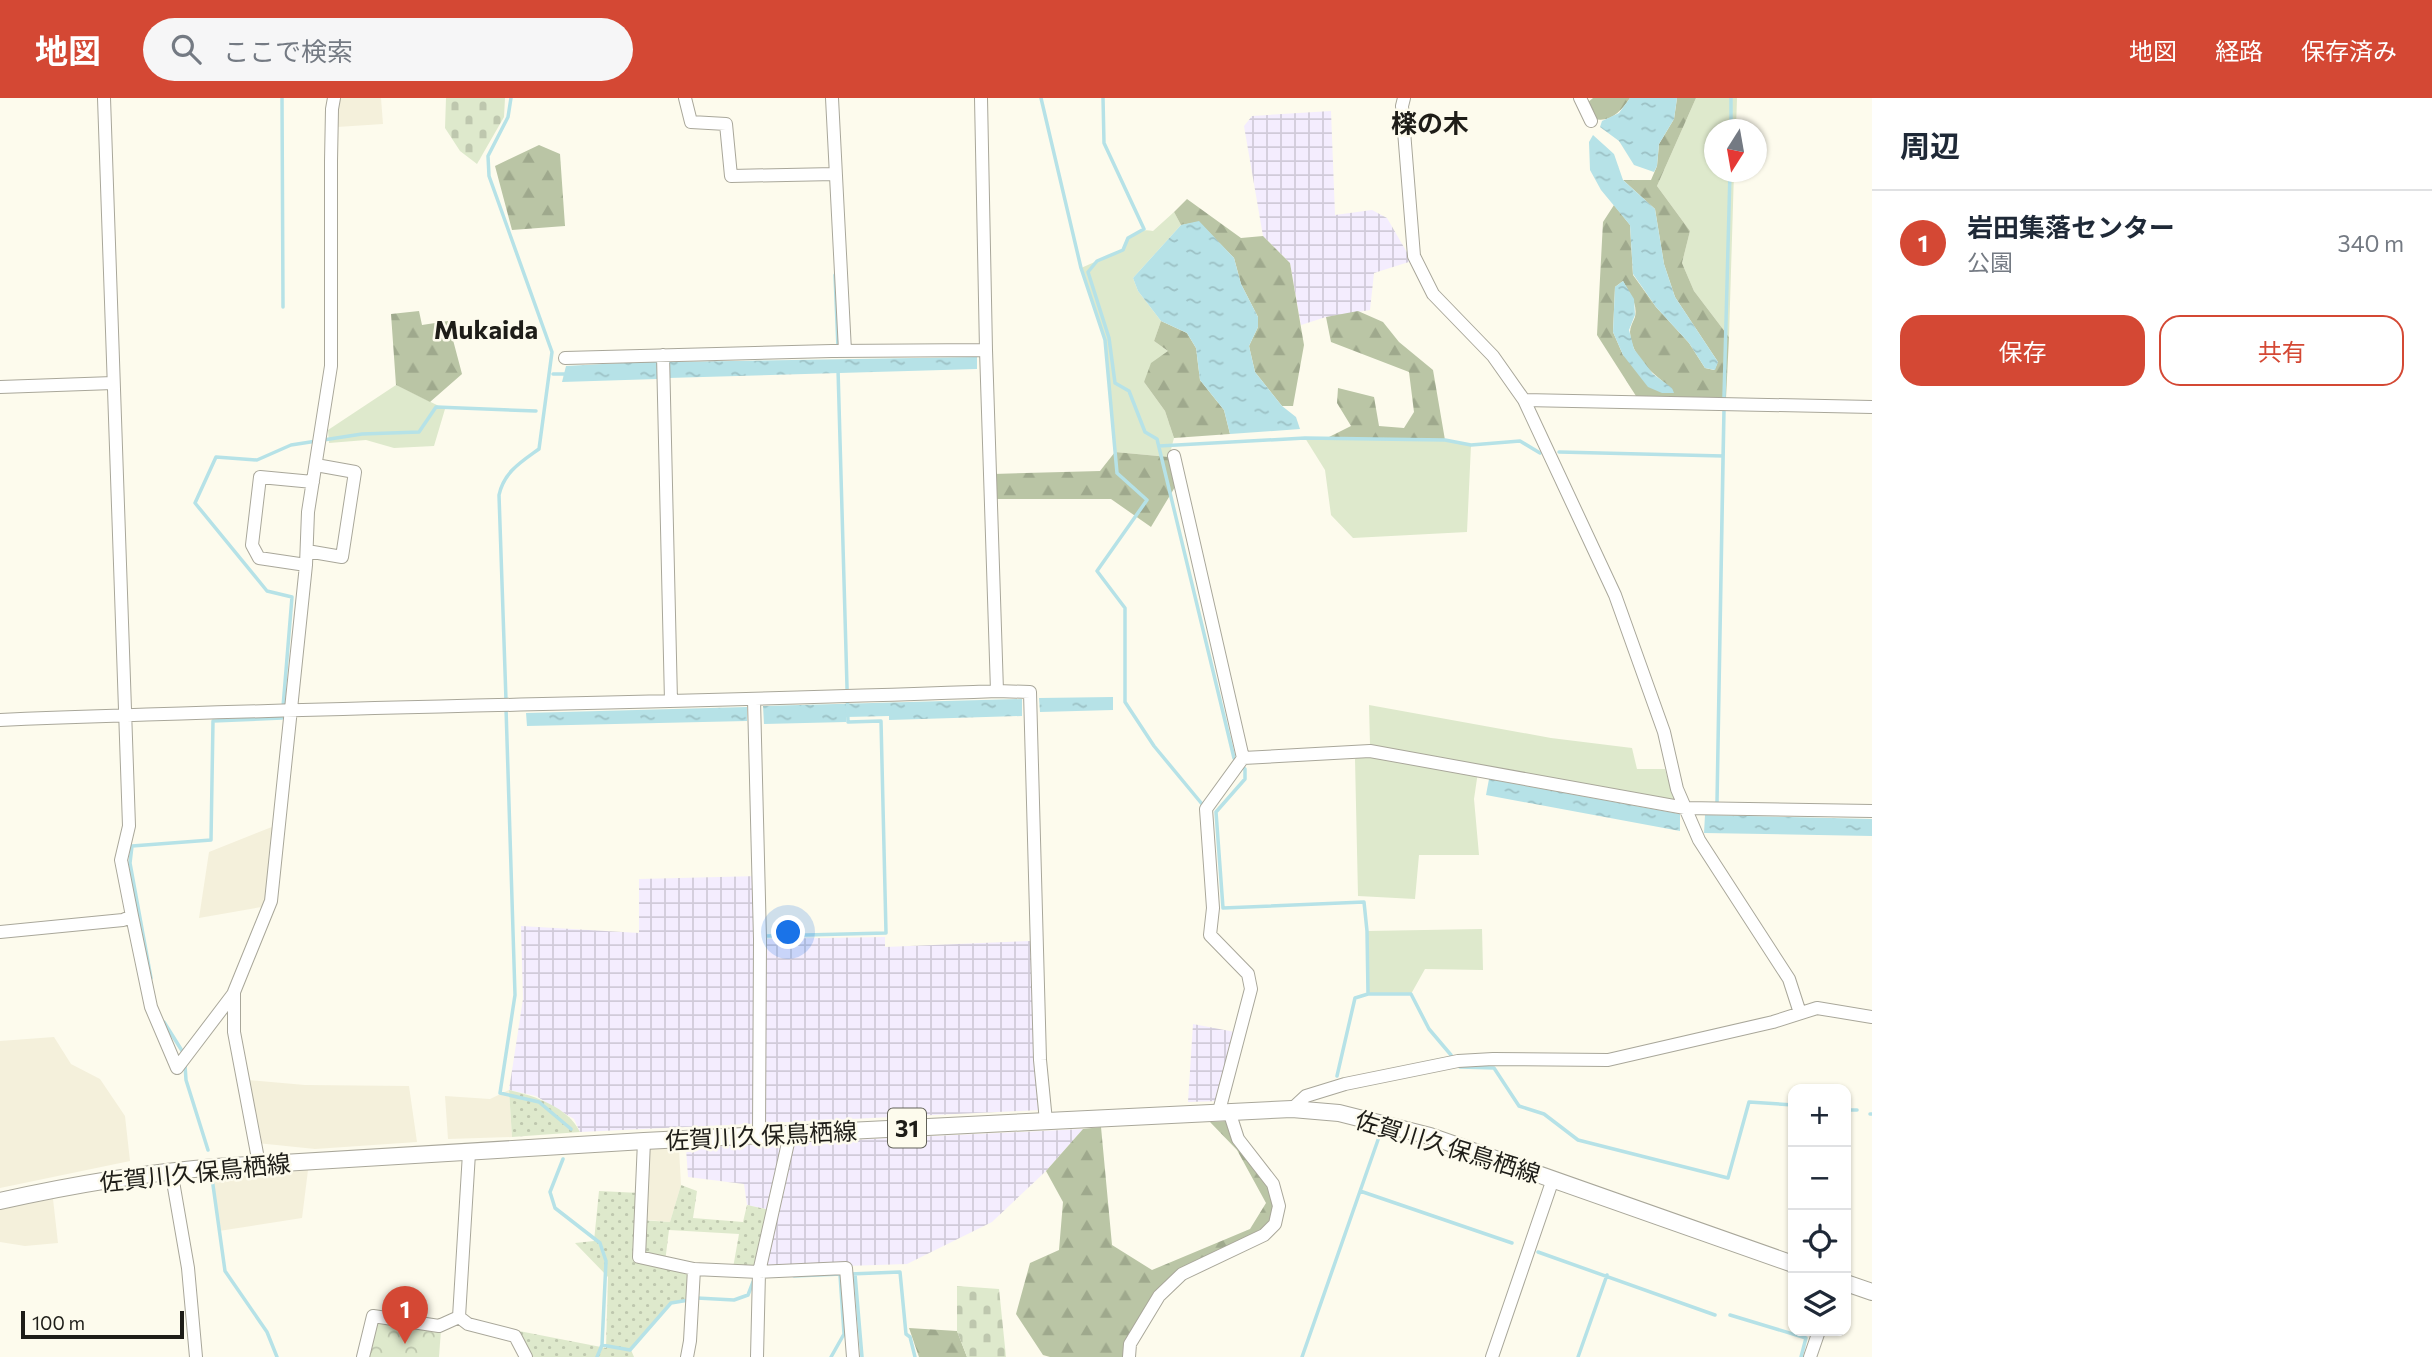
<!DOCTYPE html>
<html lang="ja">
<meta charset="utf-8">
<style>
body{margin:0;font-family:Commissioner,"Noto Sans JP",sans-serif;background:#f6f6f7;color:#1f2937}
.controls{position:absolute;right:21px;bottom:21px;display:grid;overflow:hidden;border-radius:14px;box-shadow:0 2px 5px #0004}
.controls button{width:63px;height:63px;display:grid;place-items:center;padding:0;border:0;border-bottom:2px solid #e0e1e3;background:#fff;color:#1f2937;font:35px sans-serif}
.compass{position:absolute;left:1704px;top:21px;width:63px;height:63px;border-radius:50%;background:#fff;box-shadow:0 2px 5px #0004;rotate:191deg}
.scale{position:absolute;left:21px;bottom:18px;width:163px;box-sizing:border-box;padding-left:7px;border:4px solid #1e1d18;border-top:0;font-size:19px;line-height:24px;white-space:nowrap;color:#1e1d18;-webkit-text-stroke:5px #fdfbed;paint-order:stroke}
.you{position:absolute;left:789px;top:835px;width:24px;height:24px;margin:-18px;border:5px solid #fff;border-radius:50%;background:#1a73e8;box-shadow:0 0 0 10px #1a73e833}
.badge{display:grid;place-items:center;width:46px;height:46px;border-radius:50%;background:#d44834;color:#fff;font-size:23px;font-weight:700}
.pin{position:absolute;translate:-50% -58px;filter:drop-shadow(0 2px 4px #0008)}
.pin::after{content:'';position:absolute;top:37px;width:24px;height:21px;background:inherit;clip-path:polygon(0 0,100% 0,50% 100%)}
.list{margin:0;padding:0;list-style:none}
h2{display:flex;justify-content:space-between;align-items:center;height:91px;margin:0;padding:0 28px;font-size:30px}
h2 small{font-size:23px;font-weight:400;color:#747a83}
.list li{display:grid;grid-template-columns:46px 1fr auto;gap:21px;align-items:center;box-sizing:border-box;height:105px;padding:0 28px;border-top:2px solid #e0e1e3}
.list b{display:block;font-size:26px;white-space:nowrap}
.list p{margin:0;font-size:23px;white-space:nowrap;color:#747a83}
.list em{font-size:23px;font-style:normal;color:#747a83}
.actions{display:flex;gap:14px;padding:21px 28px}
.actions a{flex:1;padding:16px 0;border:2px solid #d44834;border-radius:21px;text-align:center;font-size:24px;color:#d44834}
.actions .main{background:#d44834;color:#fff}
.icon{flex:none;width:38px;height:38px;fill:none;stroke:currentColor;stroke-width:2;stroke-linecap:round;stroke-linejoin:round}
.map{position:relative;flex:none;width:1872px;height:1259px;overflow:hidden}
header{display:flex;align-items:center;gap:42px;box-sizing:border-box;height:98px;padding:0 35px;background:#d44834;color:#fff}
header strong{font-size:33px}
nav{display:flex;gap:38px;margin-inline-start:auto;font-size:24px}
.search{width:490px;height:63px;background:#f6f6f7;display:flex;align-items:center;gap:18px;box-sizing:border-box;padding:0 24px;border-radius:38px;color:#747a83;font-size:26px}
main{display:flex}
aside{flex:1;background:#fff}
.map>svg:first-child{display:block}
.built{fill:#f4f0db}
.industrial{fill:url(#industrial-grid)}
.grass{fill:#dee9cc}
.forest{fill:url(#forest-firs);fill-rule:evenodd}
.cemetery{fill:url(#cemetery-stones)}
.park{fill:url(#park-crowns)}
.garden{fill:url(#garden-dots)}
.water{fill:url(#water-ripples)}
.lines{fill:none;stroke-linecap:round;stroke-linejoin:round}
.stream{stroke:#b6e2e7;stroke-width:3.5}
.minor-casing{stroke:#a9a79a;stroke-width:14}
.major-casing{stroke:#a9a79a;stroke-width:18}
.minor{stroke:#fff;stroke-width:12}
.major{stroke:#fff;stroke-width:16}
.labels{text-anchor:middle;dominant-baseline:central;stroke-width:5;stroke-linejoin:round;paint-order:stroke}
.shield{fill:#fdfbed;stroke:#616058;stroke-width:2}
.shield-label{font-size:23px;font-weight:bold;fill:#1e1d18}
.street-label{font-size:24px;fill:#1e1d18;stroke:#fdfbed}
.neighbourhood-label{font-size:26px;font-weight:bold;fill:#1e1d18;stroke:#fdfbed}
</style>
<header>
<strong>地図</strong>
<div class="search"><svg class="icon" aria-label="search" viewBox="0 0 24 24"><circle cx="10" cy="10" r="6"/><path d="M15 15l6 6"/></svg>ここで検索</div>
<nav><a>地図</a><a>経路</a><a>保存済み</a></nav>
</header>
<main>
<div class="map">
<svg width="1872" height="1259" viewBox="0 0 1872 1259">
<defs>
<pattern id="industrial-grid" width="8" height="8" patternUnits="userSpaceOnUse" patternTransform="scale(1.75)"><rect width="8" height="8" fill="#f4edfe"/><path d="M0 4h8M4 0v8" fill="none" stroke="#d1cbd9"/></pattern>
<pattern id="forest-firs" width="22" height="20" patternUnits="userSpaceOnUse" patternTransform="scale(1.75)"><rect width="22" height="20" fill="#bac5a5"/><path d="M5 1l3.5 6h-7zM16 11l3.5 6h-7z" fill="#9fa98d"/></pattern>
<pattern id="cemetery-stones" width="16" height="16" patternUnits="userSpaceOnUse" patternTransform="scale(1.75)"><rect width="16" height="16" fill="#dee9cc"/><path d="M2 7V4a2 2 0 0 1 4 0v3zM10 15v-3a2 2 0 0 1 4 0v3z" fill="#bec7ae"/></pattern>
<pattern id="park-crowns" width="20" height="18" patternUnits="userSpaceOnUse" patternTransform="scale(1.75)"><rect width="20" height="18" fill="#dee9cc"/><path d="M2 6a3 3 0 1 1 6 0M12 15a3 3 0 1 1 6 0" fill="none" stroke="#bec7ae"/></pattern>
<pattern id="garden-dots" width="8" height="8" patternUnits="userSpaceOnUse" patternTransform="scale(1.75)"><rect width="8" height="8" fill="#dee9cc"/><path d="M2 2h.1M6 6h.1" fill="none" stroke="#bec7ae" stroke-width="1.8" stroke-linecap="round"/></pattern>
<pattern id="water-ripples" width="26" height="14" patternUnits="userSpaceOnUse" patternTransform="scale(1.75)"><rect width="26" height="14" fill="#b6e2e7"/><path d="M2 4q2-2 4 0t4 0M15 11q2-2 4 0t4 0" fill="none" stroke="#9cc1c5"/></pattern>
</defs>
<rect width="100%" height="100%" fill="#fdfbed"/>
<path class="built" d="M332,0H381L383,26L337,29Z
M282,725L273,807L199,820L209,754Z
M54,939L71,966L100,981L125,1018L130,1063L0,1090V943Z
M247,982L305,987L409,988L417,1044L315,1051L257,1045Z
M509,992L512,1039L448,1041L445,998L490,1001Z
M641,1051H679L681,1087L670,1124L639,1121Z
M308,1072L302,1120L219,1133L212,1080Z
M53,1101L58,1145L25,1148L0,1144V1111Z"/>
<path class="industrial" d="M1331,13L1335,117L1372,112L1387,120L1412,163L1374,175L1370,212L1326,219L1301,227L1290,165L1263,138L1244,28L1252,18Z
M760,778L763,841L885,839V849L1031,843L1040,1012L580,1034L574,1021L536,998L509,992L523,901L521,828L639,835V781Z
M1193,926L1235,934L1219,1003L1188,1004Z
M1083,1031L1046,1073L992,1124L907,1166L757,1171L770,1112L747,1107L744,1086L688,1079L686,1050Z"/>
<path class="grass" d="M1696,0H1737L1736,31L1714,32V74H1734L1729,239L1694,193L1682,165L1690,133L1657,88Z
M1174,114L1181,127L1133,180L1138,193L1161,223L1154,243L1168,253L1144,284L1165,313L1174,340L1169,359L1115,354L1105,242L1081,170L1122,152C1129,138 1137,130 1153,133Z
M396,287L445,311L434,348L394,350L366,342L329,345L328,332Z
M1305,340L1445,342L1471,347L1467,434L1353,440L1331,417L1325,372Z
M1369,607L1551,640L1632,650L1637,671H1665L1674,702L1479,667L1474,701L1479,757H1419L1415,801L1358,798L1355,661L1370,647Z
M1482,831L1483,872L1425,871L1411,896H1368L1367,833Z"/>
<path class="forest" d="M1593,0H1630C1621,13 1611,25 1594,21L1587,5Z
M1677,0H1696L1657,88L1690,133L1682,165L1694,193L1729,239L1726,300L1636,298L1597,237L1603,124L1614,107L1630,127L1633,177L1656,209L1689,245L1705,270L1714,272L1718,264L1675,199L1664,166L1655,111L1623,82H1651L1657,68L1659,46L1674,21ZM1623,183C1629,195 1638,205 1635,219C1633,224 1630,229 1630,234C1631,259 1654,277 1672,290L1623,257L1613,234L1615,189Z
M539,47L560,56L565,128L512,132L495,68Z
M1187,101L1241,140L1263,138L1290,165L1304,247L1293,308H1282L1255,274L1249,248L1258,229V219L1241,186L1234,160L1199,124L1181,127L1174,114Z
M419,213L422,227L448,223L462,276L430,304L396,287L391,216Z
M1358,213L1383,224L1399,244L1433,272L1445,342L1327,340L1351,328L1337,305L1338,290L1374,299L1379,328L1404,330L1414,314L1409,274L1331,244L1326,219Z
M1161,223L1187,235L1196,250L1200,282L1224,312L1230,336L1174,340L1165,313L1144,284L1151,265L1168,253L1154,243Z
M1115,354L1169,359L1175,389L1151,429L1111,401H994L993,376L1100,373Z
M1227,1023L1271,1089L1274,1102L1272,1122L1261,1136L1178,1175L1125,1259H1050L1043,1257L1016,1216L1030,1165L1059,1152L1063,1104L1046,1073L1083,1031L1101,1029L1112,1147L1152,1172L1250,1131L1266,1105L1237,1052L1210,1024Z
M909,1230L957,1233L967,1259H919Z"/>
<path class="cemetery" d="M446,0H505L504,19L477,66L460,53L445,30Z
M957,1188L999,1191L1006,1259H967L957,1233Z"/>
<path class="park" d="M377,1222L441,1232L439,1259H368Z"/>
<path class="garden" d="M509,992C535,998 568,1009 580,1034L512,1039Z
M681,1087L697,1093L693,1120L743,1124L747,1107L770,1112L757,1171L733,1170L739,1136L669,1132L665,1164L694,1171L693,1200L670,1206L631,1252L634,1259H531L519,1233L606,1250L608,1179L575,1145L594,1143L599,1093L640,1095V1122L670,1124Z"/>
<path class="water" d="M1630,0H1677L1674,21L1659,46L1657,68L1654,74L1634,67L1619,43L1600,29L1602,23L1619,15Z
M1593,37L1614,56L1623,82L1655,111L1664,166L1675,199L1718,264L1715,272L1705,270L1689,245L1656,209L1633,176L1630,127L1601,92L1590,72L1589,44Z
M1199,123L1234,160L1241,186L1258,219V229L1249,248L1255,274L1282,308L1296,319L1300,331L1230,336L1224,312L1200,282L1196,250L1187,235L1161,223L1138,193L1133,180L1181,127Z
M1623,183L1634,201L1635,217L1629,232L1634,251L1653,276L1672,290L1674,295H1662L1648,289L1623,257L1613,234L1615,189Z
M977,259V271L668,280L667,264Z
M658,263L657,281L562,284L566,268Z
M1113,599V612L1040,614L1039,600Z
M1022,601V618L889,622V618L846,619V624L764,626L763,608Z
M747,609V623L527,628L526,615Z
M1489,681L1680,716V733L1486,697Z
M1705,717L1872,721V738L1704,735Z"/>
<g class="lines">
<path class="stream" d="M282,0L283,209
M1041,0L1081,170L1105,242L1117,375L1147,402L1097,473L1125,510V604L1154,648L1202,706
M1103,0L1104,45L1144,131L1128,140L1123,152L1097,163L1088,174L1109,240L1115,285L1129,293L1145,334L1157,341L1234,660L1236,663
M1731,32V0
M835,177L838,250
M553,276H568
M1724,299L1730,74
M1724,311L1723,358L1717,705Z
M1159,348L1305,340L1445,342L1471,347L1520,343L1540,355
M1559,354L1723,358
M506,602L499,397C504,374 521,364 539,351L552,254L489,78L488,58L508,19L511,0
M283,609L292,499L267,493L195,405L216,359L257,362L291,347L362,336L419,334L436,309L536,313
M506,610L515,897L500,995L539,1004L571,1031
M1242,668L1245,671V681L1216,714L1223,810L1364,804L1367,833L1368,896L1355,900L1337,978
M765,838L886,835L881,623L848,624L838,271
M151,880L130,765L132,748L211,742L213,623L282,620V616
M1368,896H1411L1429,931L1451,957
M164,924L184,956
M185,967L186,982L208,1052
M1460,969L1494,970L1519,1008L1544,1016L1578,1042L1728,1080L1749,1004L1793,1007
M1846,1012H1857
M1870,1016H1872
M563,1061L550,1094L555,1110L600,1145L606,1163L602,1247L597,1259
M212,1080L225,1173L267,1234L277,1259
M1360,1093L1512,1145
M1538,1154L1715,1217
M850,1176L900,1174L906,1236L910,1239L915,1259
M855,1176L862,1259
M794,1178L842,1176
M697,1200L734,1202L748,1197L753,1184
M1730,1217L1806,1240L1801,1259
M602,1247L630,1252L671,1205L689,1202
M831,1259L844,1236L840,1177
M1302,1259L1379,1039
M1578,1259L1607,1177"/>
<defs>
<path id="minor" d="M104,0L129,728L121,762L132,818L151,909L177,970L234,895
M685,0L691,24L726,26L731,78L835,76
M832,0L845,253
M981,0L986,252L997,593
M1404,0L1402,8L1414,158L1433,196L1493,258L1524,302L1615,497L1664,634L1677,691L1699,742L1789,881L1800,915
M1580,0L1591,23
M663,257L671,603
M565,260L832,253L986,252
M0,289L113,285
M1524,302L1872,309
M1174,358L1243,660L1206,711L1213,810L1210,837L1248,876L1251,891L1219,1013
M307,453L342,459L355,374L316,367
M306,467L259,460L252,447L260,379L313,384
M754,602L760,841L759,1037
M0,622C332,608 664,606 997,593L1030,594L1040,962L1046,1023
M1243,660L1370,653L1685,710L1872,713
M0,834L123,822L132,818
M1292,1011L1306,998L1345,986L1458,963L1493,961L1608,962L1773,924L1817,910L1872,919
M644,1043L639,1159L694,1171L690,1243L687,1259
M259,1066L234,934V894L271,803L306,467L308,414L331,268V63L332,11L334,0
M171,1072L188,1170L196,1259
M694,1171L759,1174L846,1170L853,1259
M459,1219L468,1226L515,1238L526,1259
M363,1259L373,1218L439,1228L459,1219L469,1055
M757,1259L759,1174L790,1036
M1129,1259L1130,1246L1159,1198L1182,1176L1264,1137L1275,1126L1279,1108L1273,1086L1238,1041L1229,1013
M1492,1259L1553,1081
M1810,1259L1819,1233"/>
<path id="major" d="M0,1103C71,1087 143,1075 216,1069L644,1043L1292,1011L1339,1015L1430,1038L1793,1166
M1846,1185L1872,1194"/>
</defs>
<use href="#minor" class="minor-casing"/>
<use href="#major" class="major-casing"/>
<use href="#minor" class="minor"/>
<use href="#major" class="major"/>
</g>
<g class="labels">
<rect class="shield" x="888" y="1010.5" width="38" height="39" rx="5"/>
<g class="shield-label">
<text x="907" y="1030">31</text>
</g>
<g class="street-label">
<text transform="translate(761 1037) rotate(-3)">佐賀川久保鳥栖線</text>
<text transform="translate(1448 1048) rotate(17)">佐賀川久保鳥栖線</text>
<text transform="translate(195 1074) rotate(-6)">佐賀川久保鳥栖線</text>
</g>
<g class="neighbourhood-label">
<text x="1430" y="24">檪の木</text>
<text x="486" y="230">Mukaida</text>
</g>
</g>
</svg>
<div class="controls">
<button>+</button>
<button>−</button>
<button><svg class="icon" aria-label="locate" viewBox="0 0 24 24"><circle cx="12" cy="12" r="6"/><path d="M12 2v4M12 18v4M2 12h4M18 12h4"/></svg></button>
<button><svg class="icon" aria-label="layers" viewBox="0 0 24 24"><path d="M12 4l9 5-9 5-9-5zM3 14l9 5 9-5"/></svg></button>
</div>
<svg class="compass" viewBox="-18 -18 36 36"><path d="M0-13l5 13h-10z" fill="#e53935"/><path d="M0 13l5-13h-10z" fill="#747a83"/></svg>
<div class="scale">100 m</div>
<div class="you"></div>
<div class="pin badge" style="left:405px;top:1246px">1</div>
</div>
<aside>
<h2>周辺<small></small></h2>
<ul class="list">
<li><span class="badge">1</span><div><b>岩田集落センター</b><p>公園</p></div><em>340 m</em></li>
</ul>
<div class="actions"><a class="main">保存</a><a>共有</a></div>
</aside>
</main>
